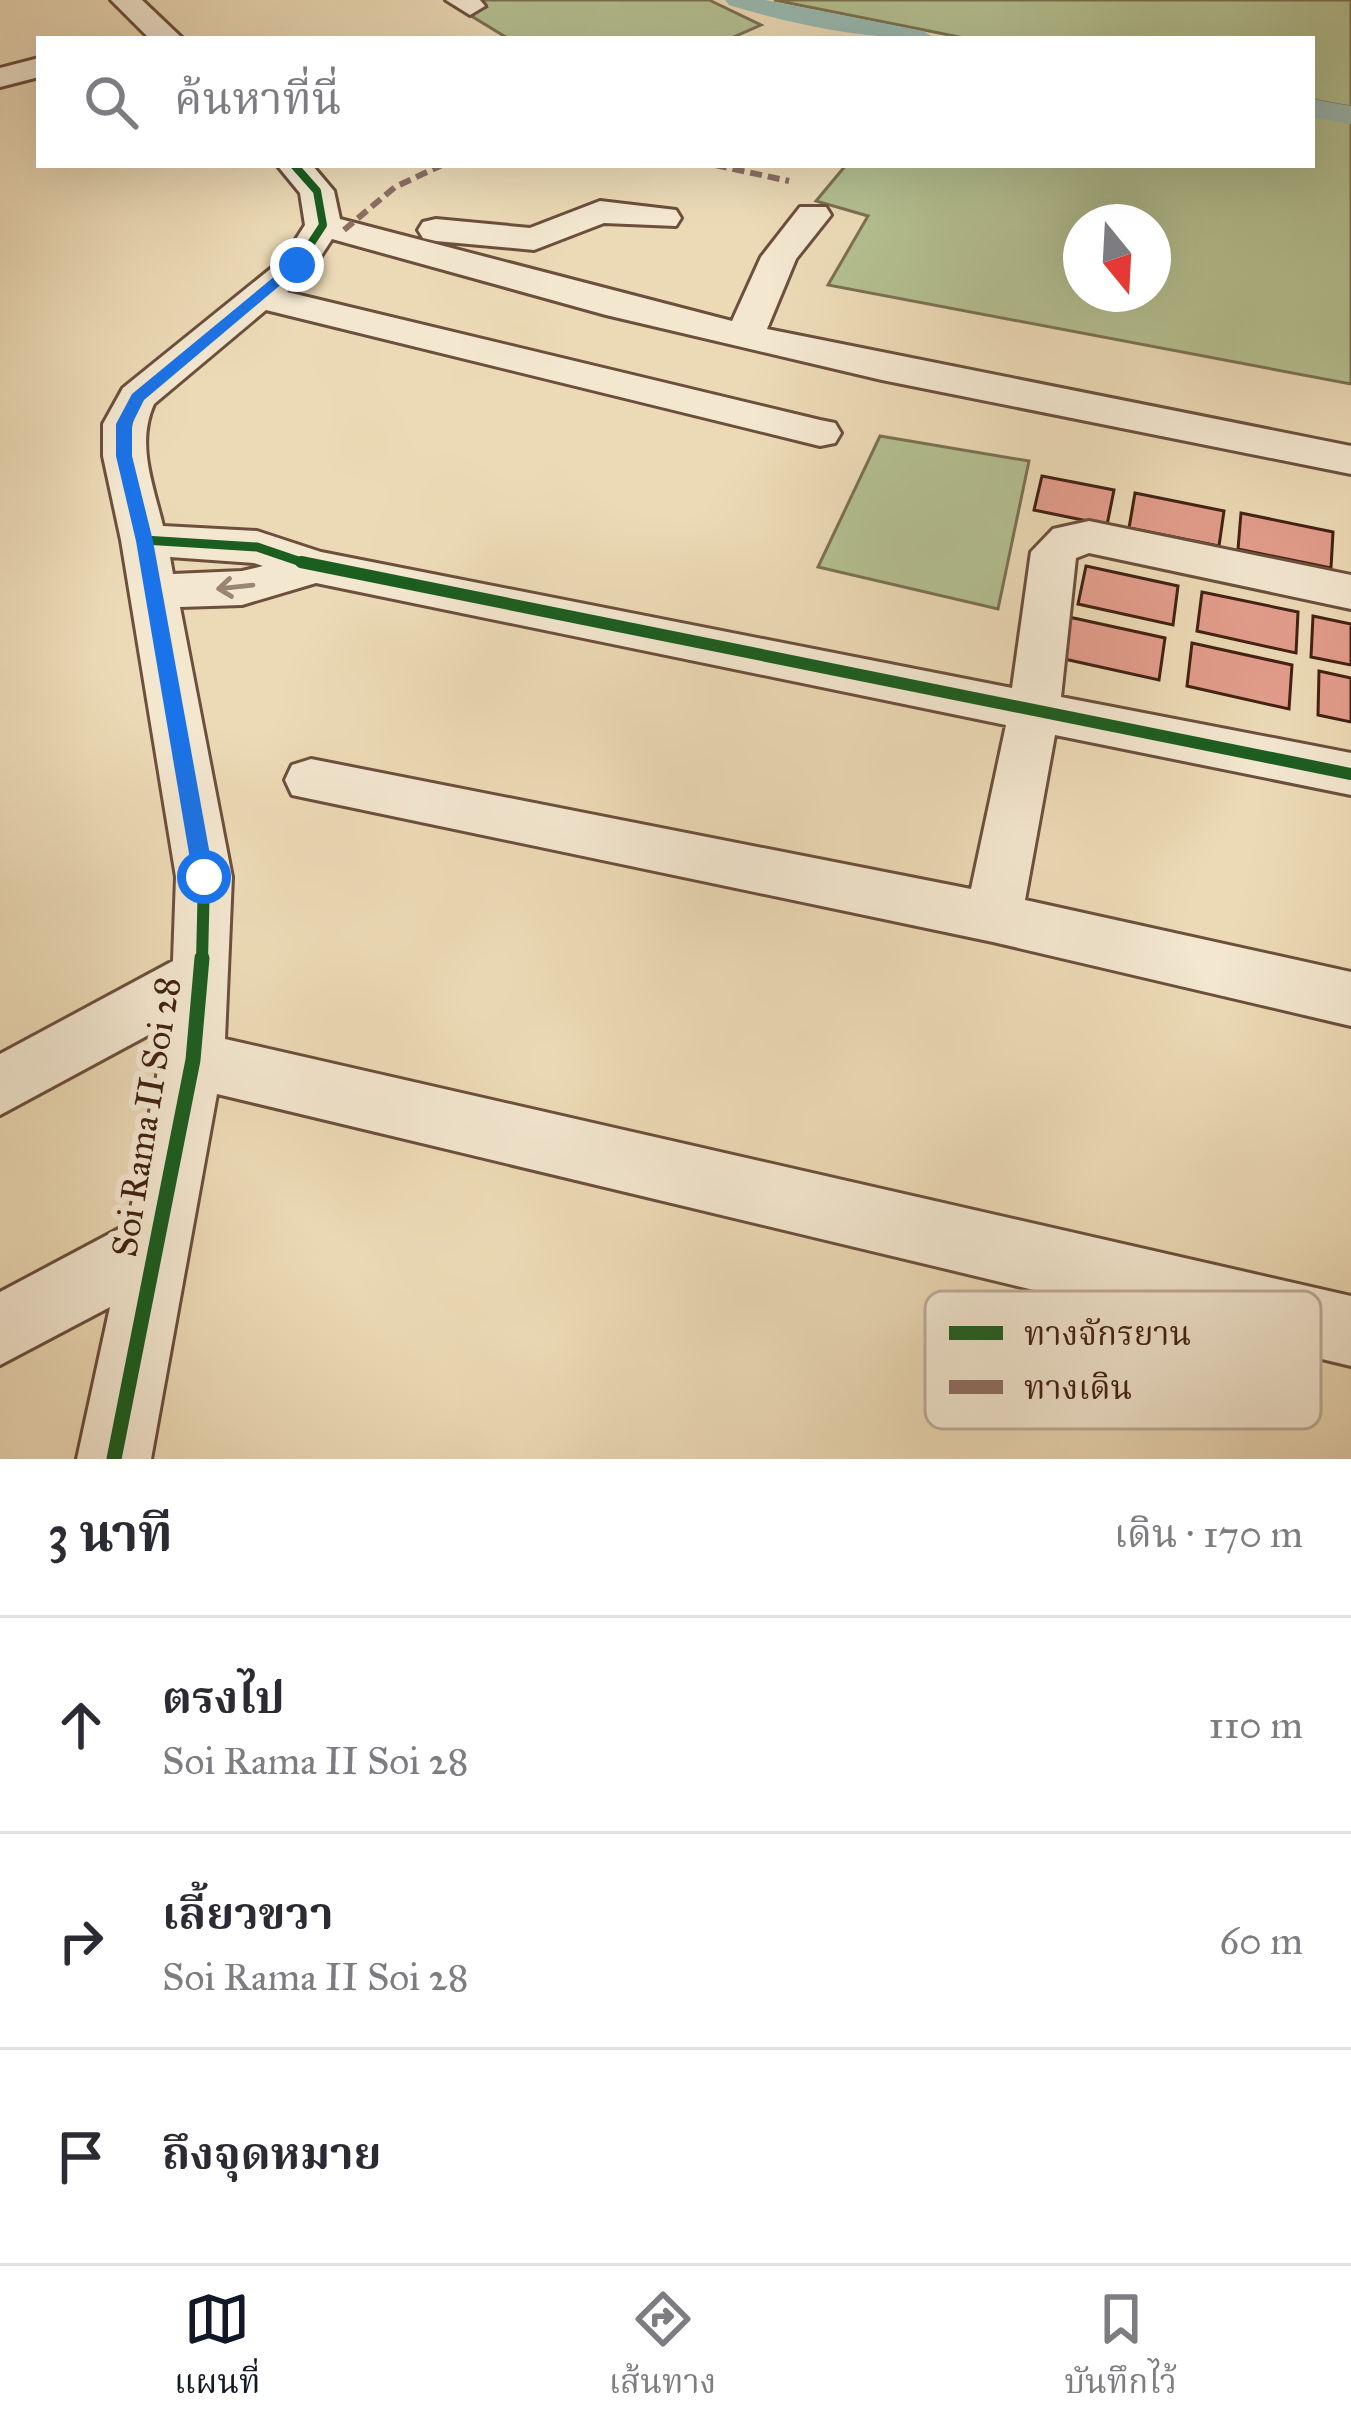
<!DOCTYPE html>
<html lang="th">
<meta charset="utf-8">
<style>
body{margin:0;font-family:"IM FELL Great Primer","Noto Serif Thai",serif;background:#f2f2f3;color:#2b2b33}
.compass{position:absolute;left:1063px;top:204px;width:108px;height:108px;border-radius:50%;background:#fff;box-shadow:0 12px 48px #0002;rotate:162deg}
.stop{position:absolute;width:36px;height:36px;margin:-27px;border:9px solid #1a73e8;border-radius:50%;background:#fff}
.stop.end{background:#1a73e8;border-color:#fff;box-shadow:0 3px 12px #0008}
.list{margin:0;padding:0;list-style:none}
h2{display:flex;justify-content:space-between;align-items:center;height:156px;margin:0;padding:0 48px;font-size:51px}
h2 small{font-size:39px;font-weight:400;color:#7c7c81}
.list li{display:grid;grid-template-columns:78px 1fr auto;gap:36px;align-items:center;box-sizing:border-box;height:216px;padding:0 48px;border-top:3px solid #e1e1e2}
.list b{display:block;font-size:45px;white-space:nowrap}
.list p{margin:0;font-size:39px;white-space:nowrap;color:#7c7c81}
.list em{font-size:39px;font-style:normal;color:#7c7c81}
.icon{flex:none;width:66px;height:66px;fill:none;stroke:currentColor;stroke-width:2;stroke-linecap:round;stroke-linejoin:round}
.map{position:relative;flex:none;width:1351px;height:1459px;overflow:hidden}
.search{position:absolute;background:#fff;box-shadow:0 12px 48px #0002;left:36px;right:36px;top:36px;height:132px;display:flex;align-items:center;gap:30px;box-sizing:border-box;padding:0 42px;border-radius:0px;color:#7c7c81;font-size:45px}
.sheet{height:804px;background:#fff}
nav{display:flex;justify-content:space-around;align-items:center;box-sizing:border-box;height:168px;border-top:3px solid #e1e1e2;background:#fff;font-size:33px;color:#7c7c81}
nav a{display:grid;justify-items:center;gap:6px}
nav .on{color:#111827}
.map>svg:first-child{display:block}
.green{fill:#b4c091;stroke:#7b7052;stroke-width:3;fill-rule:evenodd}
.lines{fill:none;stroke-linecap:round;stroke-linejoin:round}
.canal{fill:#99bab1;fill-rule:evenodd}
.building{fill:#e39d8c;stroke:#422114;stroke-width:3}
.minor-casing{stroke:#6c4f3c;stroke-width:6}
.minor{fill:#f3e7d0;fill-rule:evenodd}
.quiet{stroke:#8d6e63;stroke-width:6;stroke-dasharray:12 6;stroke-linecap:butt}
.cycleway-far3-casing{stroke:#f3e7d0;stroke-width:12}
.cycleway-far2-casing{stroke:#f3e7d0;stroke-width:15}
.cycleway-far1-casing{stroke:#f3e7d0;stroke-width:20}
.cycleway-casing{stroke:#f3e7d0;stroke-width:22}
.cycleway-far3{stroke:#1b5e20;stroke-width:8}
.cycleway-far2{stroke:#1b5e20;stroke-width:9}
.cycleway-far1{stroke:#1b5e20;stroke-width:12}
.cycleway{stroke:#1b5e20;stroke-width:15}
.oneway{stroke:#9a8472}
.route{fill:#1a73e8}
.labels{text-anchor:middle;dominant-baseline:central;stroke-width:12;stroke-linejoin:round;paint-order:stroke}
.street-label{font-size:36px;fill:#422114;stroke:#f3e7d0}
.key{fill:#f3e7d0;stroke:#beac98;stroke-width:3}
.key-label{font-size:33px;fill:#422114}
</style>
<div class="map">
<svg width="1351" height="1459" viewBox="0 0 1351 1459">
<rect width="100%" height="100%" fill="#ecdab6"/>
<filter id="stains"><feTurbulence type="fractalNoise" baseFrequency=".00167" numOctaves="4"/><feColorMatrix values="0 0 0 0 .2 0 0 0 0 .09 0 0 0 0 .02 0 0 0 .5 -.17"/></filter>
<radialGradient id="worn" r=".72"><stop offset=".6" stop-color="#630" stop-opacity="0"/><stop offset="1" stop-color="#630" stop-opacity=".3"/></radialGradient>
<path class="green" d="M476,0H709L761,25L729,39H509L468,14L486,7Z
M774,0H1351V107L1312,100V39H969Z
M1312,114L1351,120V384L828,285L868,216L816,201L846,165H1312ZM1081,222H1153V294H1081Z
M880,436L1029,461L998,609L818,567Z"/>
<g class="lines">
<path class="canal" d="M725,0H765L923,31L936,39C864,39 798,26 729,5Z
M1312,99L1351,106V124L1312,117Z"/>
</g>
<path class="building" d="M1042,476L1114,490L1107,525L1034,510Z
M1135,493L1224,511L1219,546L1129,528Z
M1241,513L1333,532L1331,568L1238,549Z
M1086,566L1178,586L1173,625L1078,604Z
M1202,592L1298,612L1296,653L1197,631Z
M1313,616L1351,624V665L1311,657Z
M1069,617L1165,638L1159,680L1060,658Z
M1192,643L1292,665L1289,709L1187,686Z
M1319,671L1351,678V722L1318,715Z"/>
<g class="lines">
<defs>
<path id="minor" d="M111,0H142L183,39H150Z
M446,0H480L485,6L470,15Z
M39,58V77L0,87V68Z
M277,165H312L334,191L340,219L732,321L761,257L800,207H826L831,215L796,259L767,329L1351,446V474L882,380L606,315L332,239L310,273L287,292L820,420L835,423L841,433L835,443L820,446L266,310L154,404C136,444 153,484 163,526L257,531L321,552L1012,688L1031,552L1053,529L1089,521L1351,575V609L1089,553L1076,558L1061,697L1351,753V795L1055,735L1025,900L1351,972V1026L993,942L292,795L285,780L292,765L311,759L971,889L1006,725L316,583L242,605L180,607L232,877L225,1039L1351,1296V1366L217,1094L151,1459H77L110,1307L0,1365V1292L128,1224L167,1025L0,1115V1054L173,961L176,877L121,540L103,456V424L123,388L284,258L305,225L300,193ZM170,557L254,563L263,566L242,571L173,574Z
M600,201L676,210L681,218L676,226L604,223L534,250L436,241L423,238L418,230L423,222L436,219L530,228Z"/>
</defs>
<use href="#minor" class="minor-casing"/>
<use href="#minor" class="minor"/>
<path class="quiet" d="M715,165L789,181
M344,230L395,187L442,165"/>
<defs>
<path id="cycleway-far3" d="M294,165L317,191L323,225L306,251"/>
<path id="cycleway-far2" d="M144,540L257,547L310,565
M148,565C138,506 110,453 137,397L297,265L308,248"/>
<path id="cycleway-far1" d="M148,562L204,877L202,961
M301,562L1351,774"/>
<path id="cycleway" d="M114,1459L193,1060L202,958"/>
</defs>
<use href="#cycleway-far3" class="cycleway-far3-casing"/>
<use href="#cycleway-far2" class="cycleway-far2-casing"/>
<use href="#cycleway-far1" class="cycleway-far1-casing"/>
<use href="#cycleway" class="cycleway-casing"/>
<use href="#cycleway-far3" class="cycleway-far3"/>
<use href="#cycleway-far2" class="cycleway-far2"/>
<use href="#cycleway-far1" class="cycleway-far1"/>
<use href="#cycleway" class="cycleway"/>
</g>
<defs><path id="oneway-shaft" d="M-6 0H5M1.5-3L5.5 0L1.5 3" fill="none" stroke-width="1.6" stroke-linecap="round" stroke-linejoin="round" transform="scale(3)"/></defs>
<use class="oneway" href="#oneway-shaft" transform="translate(235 587) rotate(174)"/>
<path class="route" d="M292,262L304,265L144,400L132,424V456L153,541L214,877L204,886L193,877L136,541L116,456V424L132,394Z"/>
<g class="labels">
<g class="street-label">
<text transform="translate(146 1117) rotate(-81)">Soi Rama II Soi 28</text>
</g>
</g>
<rect x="925" y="1291" width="396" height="138" rx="18" class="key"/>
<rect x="949" y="1326" width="54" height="14" fill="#1b5e20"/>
<rect x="949" y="1380" width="54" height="14" fill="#8d6e63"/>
<g class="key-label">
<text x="1024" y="1345">ทางจักรยาน</text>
<text x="1024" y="1399">ทางเดิน</text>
</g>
<rect width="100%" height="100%" filter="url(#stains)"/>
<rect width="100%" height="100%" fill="url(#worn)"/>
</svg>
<svg class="compass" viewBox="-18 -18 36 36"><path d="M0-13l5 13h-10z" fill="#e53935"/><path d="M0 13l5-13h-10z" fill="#7c7c81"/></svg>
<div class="stop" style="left:204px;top:877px"></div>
<div class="stop end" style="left:297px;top:265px"></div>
<div class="search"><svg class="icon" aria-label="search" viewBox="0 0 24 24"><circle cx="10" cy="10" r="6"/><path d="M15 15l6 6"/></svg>ค้นหาที่นี่</div>
</div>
<section class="sheet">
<h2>3 นาที<small>เดิน · 170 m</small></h2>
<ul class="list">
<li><svg class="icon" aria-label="ahead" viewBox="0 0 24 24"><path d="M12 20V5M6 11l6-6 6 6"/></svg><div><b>ตรงไป</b><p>Soi Rama II Soi 28</p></div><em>110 m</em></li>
<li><svg class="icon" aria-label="right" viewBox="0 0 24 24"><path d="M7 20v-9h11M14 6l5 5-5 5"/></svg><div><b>เลี้ยวขวา</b><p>Soi Rama II Soi 28</p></div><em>60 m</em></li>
<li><svg class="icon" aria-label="arrive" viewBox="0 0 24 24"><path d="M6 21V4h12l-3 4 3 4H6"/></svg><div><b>ถึงจุดหมาย</b></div></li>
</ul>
</section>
<nav>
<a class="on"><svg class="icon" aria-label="map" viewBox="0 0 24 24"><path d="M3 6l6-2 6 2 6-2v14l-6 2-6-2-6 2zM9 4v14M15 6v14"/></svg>แผนที่</a>
<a><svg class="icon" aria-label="directions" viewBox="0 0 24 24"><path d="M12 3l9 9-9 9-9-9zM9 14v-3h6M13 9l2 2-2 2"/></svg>เส้นทาง</a>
<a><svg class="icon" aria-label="saved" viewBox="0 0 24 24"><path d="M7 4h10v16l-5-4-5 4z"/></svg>บันทึกไว้</a>
</nav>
